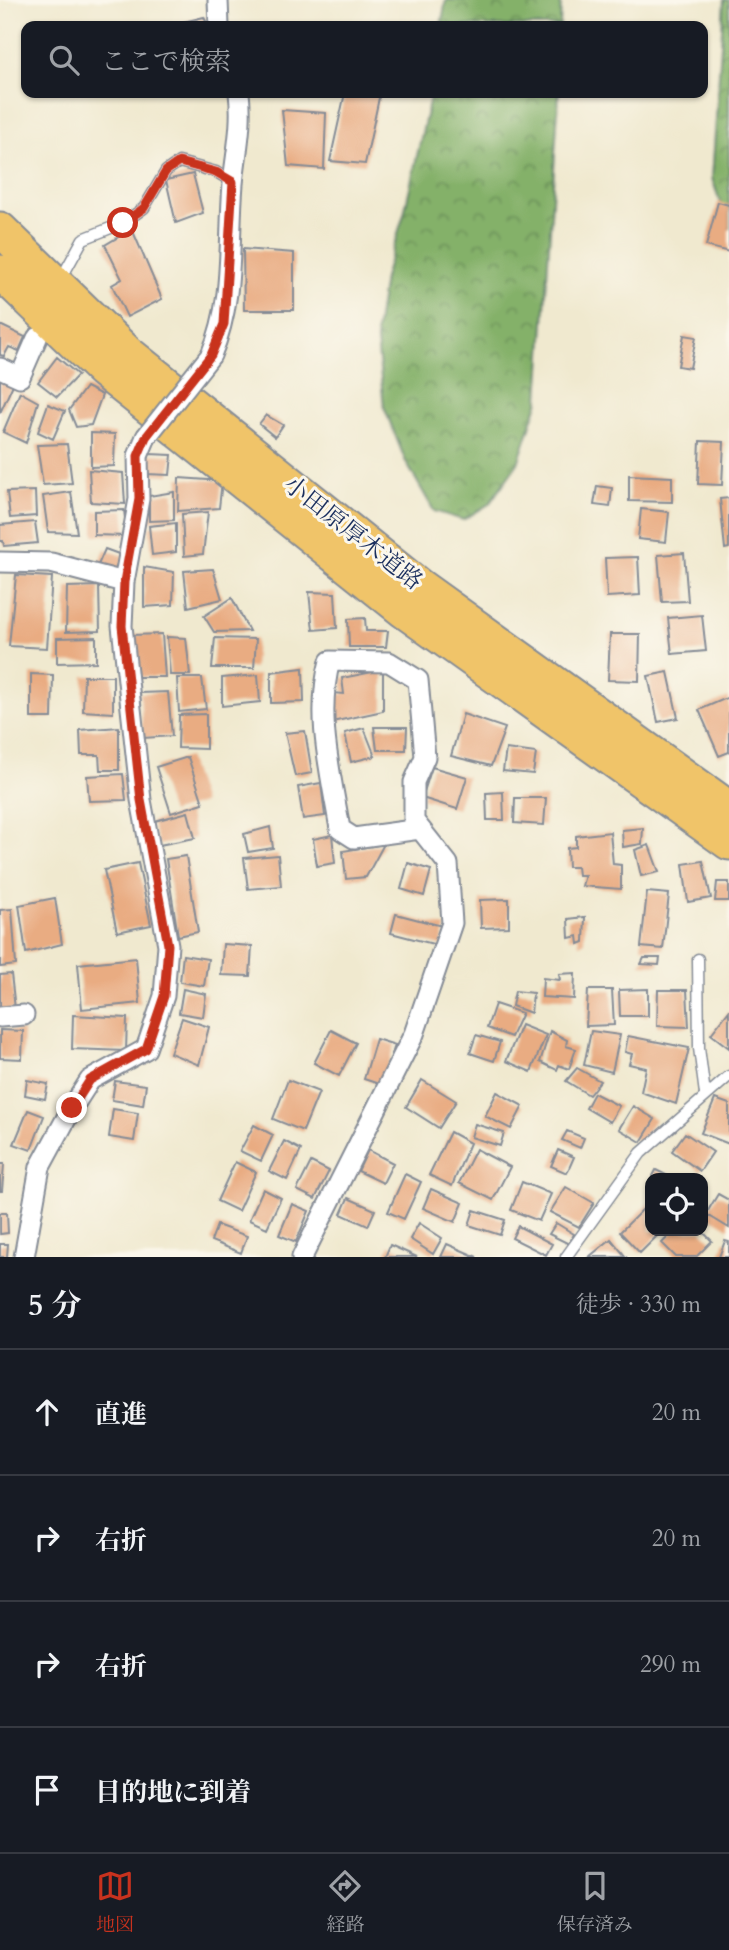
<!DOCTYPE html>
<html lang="ja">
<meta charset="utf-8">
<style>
body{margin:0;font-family:Cardo,"Noto Serif JP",serif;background:#242831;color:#f1f3f6}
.controls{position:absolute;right:21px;bottom:21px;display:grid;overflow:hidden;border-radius:14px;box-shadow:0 2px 5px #0004}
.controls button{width:63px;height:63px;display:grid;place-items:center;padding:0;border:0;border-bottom:2px solid #363941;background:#171b24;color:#f1f3f6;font:35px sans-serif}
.stop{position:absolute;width:21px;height:21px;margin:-16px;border:5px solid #c8321e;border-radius:50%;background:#fff}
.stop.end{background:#c8321e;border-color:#fff;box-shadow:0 2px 7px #0008}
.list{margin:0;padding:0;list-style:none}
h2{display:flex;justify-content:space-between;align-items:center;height:91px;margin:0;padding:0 28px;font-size:30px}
h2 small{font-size:23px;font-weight:400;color:#9ea1a6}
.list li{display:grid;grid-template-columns:46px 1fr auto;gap:21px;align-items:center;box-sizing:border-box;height:126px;padding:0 28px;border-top:2px solid #363941}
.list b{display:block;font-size:26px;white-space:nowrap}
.list em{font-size:23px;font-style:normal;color:#9ea1a6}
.icon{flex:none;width:38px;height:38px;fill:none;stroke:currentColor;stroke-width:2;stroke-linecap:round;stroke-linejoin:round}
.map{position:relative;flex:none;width:729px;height:1257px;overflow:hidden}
.search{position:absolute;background:#171b24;box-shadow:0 2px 5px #0004;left:21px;right:21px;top:21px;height:77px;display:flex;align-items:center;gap:18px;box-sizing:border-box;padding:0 24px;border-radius:14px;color:#9ea1a6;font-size:26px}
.sheet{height:595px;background:#171b24}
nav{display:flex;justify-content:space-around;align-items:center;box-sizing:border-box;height:98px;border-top:2px solid #363941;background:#171b24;font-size:19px;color:#9ea1a6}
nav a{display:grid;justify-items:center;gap:4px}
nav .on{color:#c8321e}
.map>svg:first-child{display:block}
.forest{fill:url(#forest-crowns);stroke:#507064;stroke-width:2}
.building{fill:#e9ac82}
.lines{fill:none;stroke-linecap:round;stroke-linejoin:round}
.service-casing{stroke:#868c96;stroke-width:13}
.minor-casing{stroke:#868c96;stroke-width:23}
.trunk-casing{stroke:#868c96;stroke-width:37}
.service{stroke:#fff;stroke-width:10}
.minor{stroke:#fff;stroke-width:19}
.trunk{stroke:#f0c469;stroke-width:33}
.minor-bridge-casing{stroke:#868c96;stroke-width:23;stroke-linecap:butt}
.minor-bridge{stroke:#fff;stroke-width:19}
.route{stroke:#c8321e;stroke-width:9}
.labels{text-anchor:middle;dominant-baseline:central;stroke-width:6;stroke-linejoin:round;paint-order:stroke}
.street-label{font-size:24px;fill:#1b2f5e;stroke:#fbf7ec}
</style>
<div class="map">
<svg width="729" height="1257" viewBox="0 0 729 1257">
<defs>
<pattern id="forest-crowns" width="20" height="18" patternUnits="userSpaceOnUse" patternTransform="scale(1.75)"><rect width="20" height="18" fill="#84b169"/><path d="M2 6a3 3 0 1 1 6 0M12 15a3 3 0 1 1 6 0" fill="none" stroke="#6b905a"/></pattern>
</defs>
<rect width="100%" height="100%" fill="#fbf7ec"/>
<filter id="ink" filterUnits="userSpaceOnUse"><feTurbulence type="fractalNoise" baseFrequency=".0143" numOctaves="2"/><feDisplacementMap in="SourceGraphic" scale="14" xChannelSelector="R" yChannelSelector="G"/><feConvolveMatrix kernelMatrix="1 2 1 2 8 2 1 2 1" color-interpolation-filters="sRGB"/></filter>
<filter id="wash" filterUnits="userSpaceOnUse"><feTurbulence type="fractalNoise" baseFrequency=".00686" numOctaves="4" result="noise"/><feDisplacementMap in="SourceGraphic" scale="28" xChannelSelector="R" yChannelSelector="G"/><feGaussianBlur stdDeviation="1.57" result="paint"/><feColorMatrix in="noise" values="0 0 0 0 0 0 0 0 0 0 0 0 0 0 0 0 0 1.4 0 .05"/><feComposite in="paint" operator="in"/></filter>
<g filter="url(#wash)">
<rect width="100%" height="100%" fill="#f0e9cf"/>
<path class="forest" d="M446,0H561L560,26H441Z
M724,0H729V229L712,178Z
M431,93H559L539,400L518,463L489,504L463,520L434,511L406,462L384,407L376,332L384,278L404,214Z"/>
<g id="blocks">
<path class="building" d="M204,17L208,26H171V25Z
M345,93H380L365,164L330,161Z
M282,110L326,113L324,169L288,166Z
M193,174L203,213L176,223L166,180Z
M718,202L729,205V252L706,246Z
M132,229L162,299L127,317L112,285L122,279L105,245Z
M243,249L294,253V310H244Z
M0,325L25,337L19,351L9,347L4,356L0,355Z
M684,335L696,337L690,368L678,366Z
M57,357L78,375L57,397L38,382Z
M0,375L15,380L0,413Z
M86,387L102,395L91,425L76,427L69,410Z
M20,392L38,402L26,443L3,432Z
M48,404L65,411L53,439L38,432Z
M266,415L283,425L275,437L259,424Z
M91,433L115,434L114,466L91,467Z
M700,441L724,442L722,485L698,484Z
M67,444L72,483L43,485L37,445Z
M149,454L172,455L170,475L146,474Z
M89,470L123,473L125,504L91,502Z
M629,475L672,477V502L629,501Z
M179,478L222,481L219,508L178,511Z
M597,486L612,488L610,507L594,505Z
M35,491L36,516L10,518L7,492Z
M71,492L77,533L48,532L43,496Z
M174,492V520L149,521V496Z
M729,498V548L725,549L720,499Z
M641,509L669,512L666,542L638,539Z
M124,510L127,536L94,535V511Z
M208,512L203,554L184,556L182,514Z
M35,522L38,543L4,546L3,541H0V525Z
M176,523V552L152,555L149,526Z
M105,549L124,556L120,572L98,565Z
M684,553L688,601L662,602L658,555Z
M638,557L640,595L607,597L605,558Z
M144,567L174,572L173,605L144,607Z
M213,569L222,599L188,607L184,571Z
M16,575L52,577L47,648L9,646Z
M99,586L100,631L66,632L67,587Z
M309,592L335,593L337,628L313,630Z
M232,598L249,631L214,632L204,616Z
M702,615L706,651L672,654L668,618Z
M365,618L366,631H388L386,647H349L348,619Z
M162,634L165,677H135L132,635Z
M610,634H640L639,681L608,680Z
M96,637V662L57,663V638Z
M167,637L186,638L190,675H170Z
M215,638L256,639L254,668H212Z
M303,668L304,702L271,703V672Z
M383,670V711L332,722L333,693L344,694L342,678Z
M668,672L678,718L658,722L648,676Z
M31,674L53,675L52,718H31Z
M258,675L260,702L222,706V678Z
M84,676H113V713L83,711Z
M177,678H202L206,709L179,712Z
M168,692L172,736L143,738L140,693Z
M729,697V752L719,756L699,710Z
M206,714V749L178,748L179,715Z
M463,714L505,728L491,766L451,756Z
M119,727V770H100L99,755H81L80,730Z
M374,727H407L406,750H377Z
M364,728L375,756L351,762L345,733Z
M305,731L312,773L295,776L285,733Z
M506,749L536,753L533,774L503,771Z
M188,757L203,803L171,813L156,767Z
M432,767L467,777L457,809L422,798Z
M123,774L126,800L89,801L87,776Z
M321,783L325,816L303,819L298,787Z
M503,792L504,820H487L486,793Z
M515,798H546L544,825L514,823Z
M188,812L195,838L159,845L151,822Z
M270,827L273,848L248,852L244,834Z
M643,828L642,844L623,847L622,830Z
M610,832L613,864L621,865V889L582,886L585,875H578L577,867H568L567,848L576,847V836Z
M332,835L335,863L317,866L313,839Z
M384,844L366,877L346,879L343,851Z
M649,845L659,872L641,876L635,850Z
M278,855L281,886L248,889L244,858Z
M186,856L198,932L178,936L166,859Z
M703,861L711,898L688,902L683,864Z
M138,863L151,925L117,932L104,870Z
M408,863L431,870L424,896L401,889Z
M717,882H729V901H715Z
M647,892L669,894L663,949L641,947Z
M55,898L62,944L26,953L19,905Z
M509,899V927L481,928L480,900Z
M12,909L16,965L0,967V910Z
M396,914L446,927L441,946L391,933Z
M585,917L584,942L579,944L578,936L569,938L568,919Z
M223,944L252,946L250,976L221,975Z
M183,955L208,959L204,986L180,982Z
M136,958L140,1003L82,1009L78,964Z
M644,958H660L659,965L641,964Z
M575,973L574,999L542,997L543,978L560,980L559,974Z
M11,974L15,1009L0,1011V975Z
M183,989L206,994L203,1017L179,1013Z
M648,989V1016H620L619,990Z
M588,990H612L614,1025L586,1026Z
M658,990H687L689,1027L657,1026Z
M515,991L533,993L531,1013L512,1006Z
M495,1004L522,1013L511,1037L487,1028Z
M729,1011V1048L711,1034Z
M73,1015L127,1018L126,1051L72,1049Z
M182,1018L209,1027L199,1065L170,1053Z
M521,1025L546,1035L531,1072L506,1061Z
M0,1030L23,1031L22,1059L0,1058Z
M331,1030L356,1043L339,1076L314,1063Z
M550,1031L567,1040L566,1046L576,1049L569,1069L559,1065L557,1070L540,1062Z
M591,1031L620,1035L612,1072L584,1065Z
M476,1035L500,1042L494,1061L470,1053Z
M628,1036L689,1048L676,1104L641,1092L646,1068L629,1064L632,1054L625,1052Z
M376,1039L395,1045L382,1085L364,1079Z
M577,1068L600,1081L589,1095L566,1081Z
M27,1080L48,1084L45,1099L25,1095Z
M288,1080L319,1092L303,1131L273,1119Z
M422,1080L456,1101L439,1128L406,1107Z
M115,1081L146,1085L143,1105L112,1100Z
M497,1092L523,1106L511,1129L485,1116Z
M594,1093L619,1106L610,1122L586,1108Z
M715,1099L729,1104V1144L701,1133Z
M633,1106L655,1119L641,1142L619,1129Z
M113,1109L138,1113L134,1141L109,1137Z
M28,1110L44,1116L31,1150L14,1144Z
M475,1124L504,1133L500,1146L471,1137Z
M254,1125L273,1135L261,1161L240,1151Z
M567,1131L584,1138L580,1148L562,1140Z
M450,1132L470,1143L452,1186L429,1175Z
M685,1133L713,1152L700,1171L672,1151Z
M284,1141L301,1150L287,1180L269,1171Z
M476,1149L510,1167L493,1200L459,1183Z
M368,1150L393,1163L383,1183L358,1171Z
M558,1150L574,1157L567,1173L551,1166Z
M235,1162L256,1172L238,1211L217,1201Z
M311,1162L329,1171L315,1199L297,1190Z
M0,1164H4L2,1191H0Z
M656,1170L672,1178H652Z
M405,1174L421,1182L404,1219L388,1212Z
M522,1182L551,1194L539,1221L511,1210Z
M566,1187L594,1203L579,1227L550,1212Z
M263,1189L281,1198L267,1228L249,1220Z
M431,1189L463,1203L455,1222L423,1208Z
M718,1194L729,1200V1228L706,1214Z
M348,1198L375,1210L368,1226L341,1214Z
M649,1203L650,1231H662L640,1253L620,1232Z
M292,1204L309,1211L296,1242L279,1235Z
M474,1210L505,1220L500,1235L469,1225Z
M0,1213H7L8,1233L0,1234Z
M419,1223L442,1238L433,1254L410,1239Z
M556,1223L574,1234L569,1244L549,1234Z
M217,1225L247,1236L241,1253L211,1241Z
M518,1226L552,1244L546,1255L512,1238Z
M674,1231H702L712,1241L696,1257H676L662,1243Z
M611,1239L626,1257H589Z
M725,1241L729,1242V1257H719Z
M0,1244H8L7,1257H0Z
M447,1244L477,1257H441Z
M390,1245L417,1257H385Z"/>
</g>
</g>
<g filter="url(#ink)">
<use href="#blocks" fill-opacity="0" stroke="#868c96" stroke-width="2"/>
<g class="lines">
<defs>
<path id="service" d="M67,268L83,239L123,223L144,208L166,171L179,162L216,172L233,182
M698,959L699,1048L705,1094
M566,1257L641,1153L729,1076"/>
<path id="minor" d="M218,0L219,26
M211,355C235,298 228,244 233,184C236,152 243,125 239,93
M0,368L20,377L37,338
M0,562L51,563L124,582
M0,1017L24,1015
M24,1257L40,1167L72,1108L90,1080L146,1049L164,996L168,945L141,800L122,626L124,582L139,499L138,456L146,437
M302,1257L414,1034L452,923L448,864L414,821V782L425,757L418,680L389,662L330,661C315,716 331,774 340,829L354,838L420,829"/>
<path id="trunk" d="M0,229L128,353L418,585L729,808
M0,272L102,370L404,611L729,843"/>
</defs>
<use href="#service" class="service-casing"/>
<use href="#minor" class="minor-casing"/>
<use href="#trunk" class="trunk-casing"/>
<use href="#service" class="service"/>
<use href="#minor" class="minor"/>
<use href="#trunk" class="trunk"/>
<defs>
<path id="minor-bridge" d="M146,437L211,355"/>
</defs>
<use href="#minor-bridge" class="minor-bridge-casing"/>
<use href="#minor-bridge" class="minor-bridge"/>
</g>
</g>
<g class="lines" filter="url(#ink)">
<path class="route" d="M72,1108L90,1080L146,1049L164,996L168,945L141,800L122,626L124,582L139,499L138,456L146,437L211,355L224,324L233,182L216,172L179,162L166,171L144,208L123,223"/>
</g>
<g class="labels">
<g class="street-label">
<text transform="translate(353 533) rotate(38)">小田原厚木道路</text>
</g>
</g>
</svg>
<div class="controls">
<button><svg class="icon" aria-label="locate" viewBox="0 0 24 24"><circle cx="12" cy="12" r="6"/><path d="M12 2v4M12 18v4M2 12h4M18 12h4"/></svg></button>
</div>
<div class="stop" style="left:123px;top:223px"></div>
<div class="stop end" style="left:72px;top:1108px"></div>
<div class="search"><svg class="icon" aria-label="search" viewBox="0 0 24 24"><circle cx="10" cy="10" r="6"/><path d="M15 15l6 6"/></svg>ここで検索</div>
</div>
<section class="sheet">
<h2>5 分<small>徒歩 · 330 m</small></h2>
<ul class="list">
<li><svg class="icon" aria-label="ahead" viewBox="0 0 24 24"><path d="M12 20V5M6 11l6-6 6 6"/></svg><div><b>直進</b></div><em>20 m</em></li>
<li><svg class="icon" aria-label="right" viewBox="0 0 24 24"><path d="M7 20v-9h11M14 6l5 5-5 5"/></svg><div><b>右折</b></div><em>20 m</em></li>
<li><svg class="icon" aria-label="right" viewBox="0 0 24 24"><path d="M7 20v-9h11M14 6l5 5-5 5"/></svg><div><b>右折</b></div><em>290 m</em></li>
<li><svg class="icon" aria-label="arrive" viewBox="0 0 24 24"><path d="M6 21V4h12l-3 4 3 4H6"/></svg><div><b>目的地に到着</b></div></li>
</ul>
</section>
<nav>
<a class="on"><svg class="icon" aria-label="map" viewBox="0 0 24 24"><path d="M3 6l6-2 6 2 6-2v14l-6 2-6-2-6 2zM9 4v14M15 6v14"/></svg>地図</a>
<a><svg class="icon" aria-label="directions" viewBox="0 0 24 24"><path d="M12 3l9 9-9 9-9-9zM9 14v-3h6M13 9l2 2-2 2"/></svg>経路</a>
<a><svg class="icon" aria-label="saved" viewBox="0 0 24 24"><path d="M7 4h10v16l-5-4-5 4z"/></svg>保存済み</a>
</nav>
